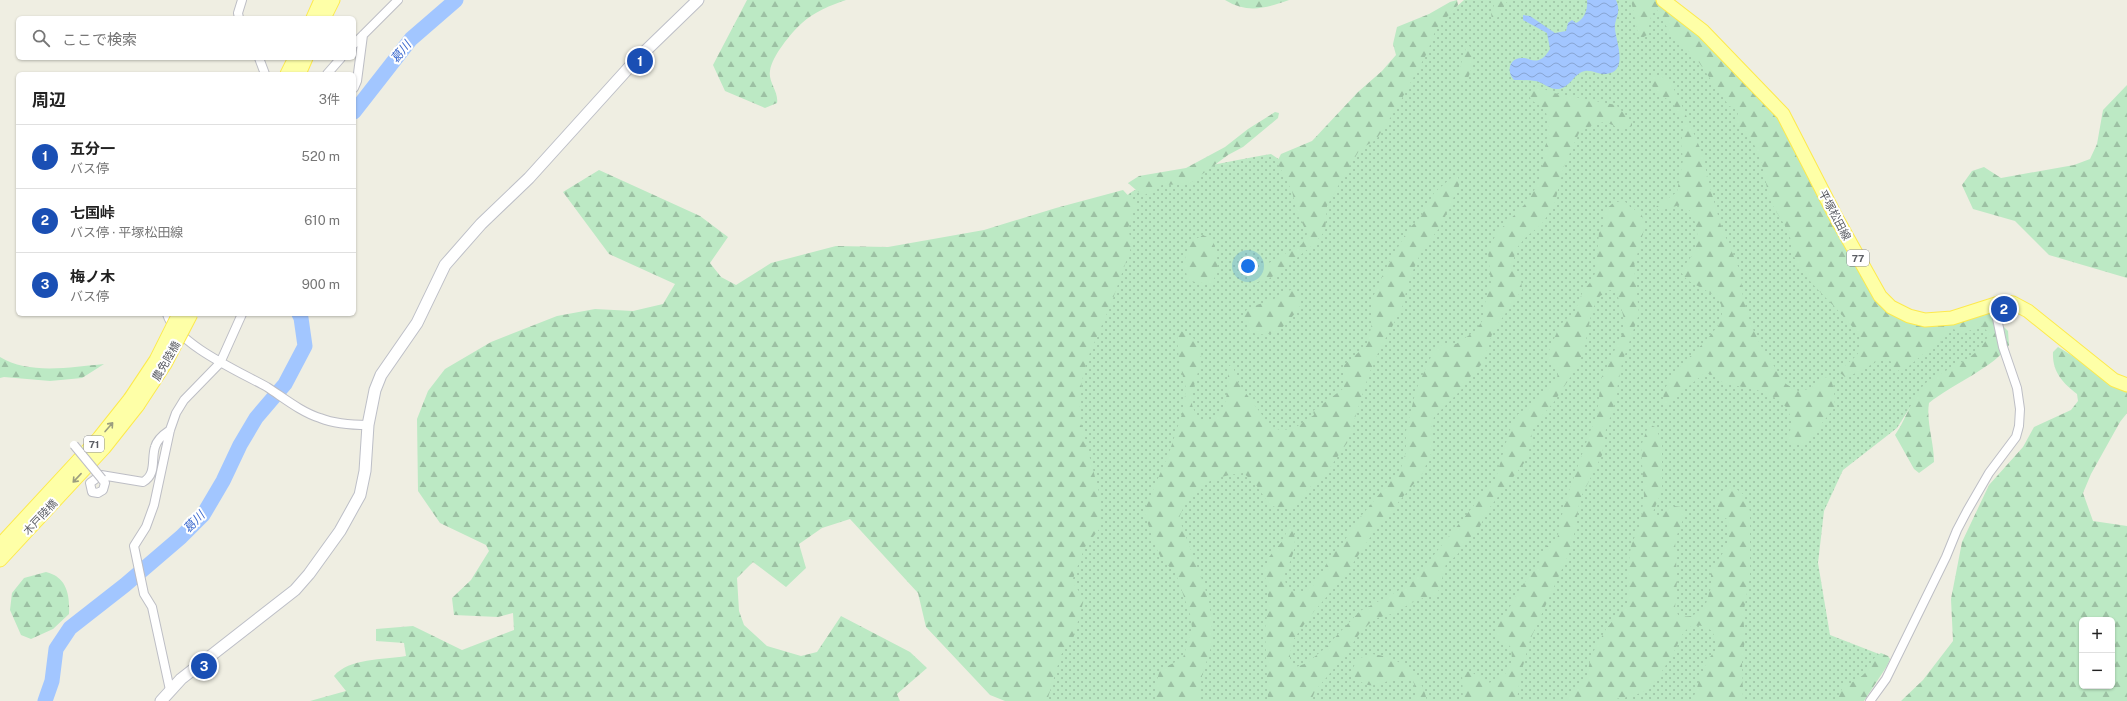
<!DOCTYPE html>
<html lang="ja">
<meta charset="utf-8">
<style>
body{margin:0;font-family:"Public Sans","Noto Sans JP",sans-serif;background:#f6f6f6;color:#222}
.controls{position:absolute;right:12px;bottom:12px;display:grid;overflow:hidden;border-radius:6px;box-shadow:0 1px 3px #0004}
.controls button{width:36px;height:36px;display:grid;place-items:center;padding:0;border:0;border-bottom:1px solid #e0e0e0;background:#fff;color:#222;font:20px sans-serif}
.you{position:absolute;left:1248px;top:266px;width:14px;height:14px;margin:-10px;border:3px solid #fff;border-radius:50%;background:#1a73e8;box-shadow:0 0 0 6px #1a73e833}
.badge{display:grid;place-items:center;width:26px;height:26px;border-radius:50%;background:#0f766e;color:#fff;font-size:13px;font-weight:700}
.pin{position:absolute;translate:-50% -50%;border:2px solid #fff;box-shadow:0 1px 4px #0006}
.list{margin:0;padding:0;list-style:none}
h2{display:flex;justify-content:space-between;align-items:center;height:52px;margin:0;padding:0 16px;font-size:17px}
h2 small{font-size:13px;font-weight:400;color:#767676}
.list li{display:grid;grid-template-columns:26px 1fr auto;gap:12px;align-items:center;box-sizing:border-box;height:64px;padding:0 16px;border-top:1px solid #e0e0e0}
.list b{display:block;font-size:15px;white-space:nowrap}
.list p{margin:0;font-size:13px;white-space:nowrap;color:#767676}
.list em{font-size:13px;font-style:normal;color:#767676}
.icon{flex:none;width:22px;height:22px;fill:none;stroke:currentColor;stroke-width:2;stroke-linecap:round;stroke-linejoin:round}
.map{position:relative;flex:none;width:2127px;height:701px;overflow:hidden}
.search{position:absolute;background:#fff;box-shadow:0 1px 3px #0004;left:16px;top:16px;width:340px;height:44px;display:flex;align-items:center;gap:10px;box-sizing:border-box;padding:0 14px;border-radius:6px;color:#767676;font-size:15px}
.panel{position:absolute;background:#fff;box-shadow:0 1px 3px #0004;left:16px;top:72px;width:340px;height:244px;border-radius:6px}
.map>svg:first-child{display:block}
.grass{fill:url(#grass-dots)}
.forest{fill:url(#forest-firs);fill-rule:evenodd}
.water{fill:url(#water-waves)}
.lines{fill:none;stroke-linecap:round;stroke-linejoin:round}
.river{stroke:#a2c6ff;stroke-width:15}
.street-casing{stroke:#bdbec5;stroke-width:10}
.secondary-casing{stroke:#bdbfc7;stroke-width:13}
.primary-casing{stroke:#fdea4d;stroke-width:15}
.street{stroke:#fff;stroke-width:8}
.secondary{stroke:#fff;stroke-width:11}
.primary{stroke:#feffa7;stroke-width:13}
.street-bridge-casing{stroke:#bdbec5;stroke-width:10;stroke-linecap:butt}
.primary-bridge-casing{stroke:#fdea4d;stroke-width:15;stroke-linecap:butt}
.street-bridge{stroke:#fff;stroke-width:8}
.primary-bridge{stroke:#feffa7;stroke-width:13}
.oneway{stroke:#9c9e7f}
.labels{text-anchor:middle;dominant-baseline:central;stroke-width:4;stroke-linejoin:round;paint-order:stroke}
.shield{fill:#fff;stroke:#8c8e92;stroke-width:1}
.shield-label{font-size:10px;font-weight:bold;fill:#5b5d64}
.street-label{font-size:11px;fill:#5b5d64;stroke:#fff}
.water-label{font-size:12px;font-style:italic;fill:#3a68cd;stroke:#fff}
</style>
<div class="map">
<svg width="2127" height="701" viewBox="0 0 2127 701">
<defs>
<pattern id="grass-dots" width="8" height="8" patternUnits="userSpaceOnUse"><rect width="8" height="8" fill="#bce9c4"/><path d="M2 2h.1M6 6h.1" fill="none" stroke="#9cc0a3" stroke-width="1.8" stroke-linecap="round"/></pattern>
<pattern id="forest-firs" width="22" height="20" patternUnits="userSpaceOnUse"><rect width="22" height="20" fill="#bce9c4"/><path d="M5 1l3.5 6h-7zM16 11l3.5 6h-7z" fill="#9cc0a3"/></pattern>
<pattern id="water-waves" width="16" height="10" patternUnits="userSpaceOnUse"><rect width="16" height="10" fill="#a2c6ff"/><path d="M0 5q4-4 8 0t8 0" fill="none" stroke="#87a4d2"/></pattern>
</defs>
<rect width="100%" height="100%" fill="#efeee2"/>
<path class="grass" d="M1464,0H1655L1705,53L1881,341L1989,321L2007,338L1984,361L1923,387L1897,428L1843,470L1824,511L1818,563L1830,635L1884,656L1855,701H1010L1088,240C1100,226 1112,207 1126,196C1155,173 1233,161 1271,154L1295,170L1424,36Z"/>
<path class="forest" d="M747,0H846C831,5 814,12 802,23C791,33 772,56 770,71C768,82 779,92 777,103L765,108L725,91L713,65Z
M1225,0H1289C1266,8 1248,14 1225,0Z
M1457,0L1458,5L1436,29L1427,53L1396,109L1376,140L1360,149L1337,188L1327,206L1325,231L1314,244L1277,274L1263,282H1254L1251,278L1253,272L1302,244L1307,234L1296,208L1292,191L1277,162L1281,154L1312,141L1358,92L1382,71L1396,55L1393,44L1397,27L1429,14L1450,2Z
M1496,0H1508L1497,18L1492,19L1491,13Z
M1631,0H1659L1682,18L1753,86L1779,120L1853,263L1873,292L1912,323L1930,326L1992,309L1997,320L2008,331L2009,345C1996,366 1951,385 1929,403C1926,422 1934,442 1934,462L1919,473L1914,469L1895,435C1906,420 1914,392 1927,382C1947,367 1981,359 1989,333L1982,326L1963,333L1953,329L1946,332L1941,342L1932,347L1909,366L1895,372L1890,360L1882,358C1869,366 1859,373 1845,377L1840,373L1841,369C1851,360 1865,353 1860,338C1858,331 1851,326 1847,321C1834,304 1803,278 1796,261C1792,252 1792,242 1789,234C1784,221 1773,210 1769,196C1763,173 1761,139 1736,127L1734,121L1738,114L1737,109L1729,106L1698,61L1669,31L1657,10L1652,12L1647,35L1642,38L1638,34Z
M1470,46C1475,55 1472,73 1466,81H1462C1457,71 1463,58 1466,48Z
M1655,76H1661L1669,82L1677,94L1703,155L1708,180L1721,226L1740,271L1743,298L1750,323L1762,348L1786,384L1798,391L1809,389L1826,377L1831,379L1834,390L1835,407L1806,443L1794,445L1788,442L1792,420L1787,408L1776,398L1757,390L1723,383L1716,376L1705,373L1664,406C1654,371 1728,338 1722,307C1718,293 1699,288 1689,281C1686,279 1683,275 1681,272C1684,264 1690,260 1693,253C1701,236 1697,223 1688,208L1680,205L1659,211L1656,207L1677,192L1683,160L1681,143L1684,123L1672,102L1660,95L1652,86L1651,78Z
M2127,85V278L2049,255L2015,221L1973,209L1962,185L1972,171L1984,167L2001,178L2074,165L2090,159L2097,144L2103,110Z
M1533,89H1544L1554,93L1616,105L1632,122V126L1622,129L1605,122L1594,124L1579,133L1564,166L1554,206L1541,225L1526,237L1516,249L1512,267L1521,280L1522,290L1493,331L1483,363L1473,373L1461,390L1434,417L1431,429V454L1422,474L1375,530L1346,574L1311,615L1293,640L1290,654V662L1296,667L1307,663L1324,649L1360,611L1396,592L1412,582L1496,478L1509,432L1516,416L1545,393L1557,380L1558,370L1549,361L1548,353L1560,325L1575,311L1583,291L1593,279L1596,270L1599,233L1604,224L1605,210L1612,204L1623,200L1635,210L1641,212L1645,226L1634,266L1639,314L1622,363L1613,410L1606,429L1602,455L1580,499L1572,547L1530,640L1520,677L1517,701H1463L1462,673L1470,671L1488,683C1506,679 1516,664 1510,646L1495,637L1496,626L1511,605L1520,588L1537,567L1545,547L1557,540L1564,505L1591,429L1597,416L1601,379L1626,326L1617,293L1610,290L1600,296L1592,310L1586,340L1579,364L1554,402L1532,427L1531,444L1524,463L1487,511L1478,531L1469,538L1457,555L1446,564L1439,590L1434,596L1426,597L1411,603L1395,613L1374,619L1360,633L1342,659L1315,691L1311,701H1268L1265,629L1268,610V591L1264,572L1269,557L1284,539L1287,529L1292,528C1299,543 1292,560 1284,574L1286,585L1294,591H1305L1315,584L1324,571L1329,557L1343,543L1357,521L1401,468L1406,452V431L1416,390L1434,350L1443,344H1456L1474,332L1483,320L1485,303L1491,283L1488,252L1496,234L1529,200L1538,183L1543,163L1549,124L1545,109L1531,100L1528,93Z
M1275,112L1279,113L1278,118L1243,147L1228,155L1189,184L1162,185L1143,196L1128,183L1139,176L1186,168L1225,147L1248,129Z
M599,170L700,216L728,237L710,263L721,277L736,285L771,263L836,246L888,247L984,230L1056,208L1123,190L1136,204L1128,228L1132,245L1111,304L1086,362L1079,396L1080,420L1100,496L1101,527L1085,547L1072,581L1084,599L1074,636L1061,655L1047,701H1005L990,695L926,627L918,593L850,519L822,528L799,544L806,568L786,587L753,562L737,578L739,611L744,625L767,646L801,656L817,652L841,616L910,652L927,668L897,694L900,701H310L346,691L334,676C349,658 383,660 406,656L404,643L376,641V629L413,626L462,650L514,630L513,613L498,617L454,615L452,598L471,580L489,551L486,545L440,523L418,491L417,419L428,391L445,369L491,342L557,316L595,309L633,311L663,304L675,284L609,254L563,192Z
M1458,177L1460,183L1441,226L1422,250L1408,282L1403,305L1390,331L1381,346L1369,374L1347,443L1327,472L1308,489L1299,502L1288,509L1277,508L1269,504L1254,482L1243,473C1210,477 1191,486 1179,518L1205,588L1211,614L1212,644L1202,676L1198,701H1156V683L1160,670L1183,658L1192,628L1190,614L1176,574L1161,558L1154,543L1144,511L1169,453L1183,411L1186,388L1179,362L1177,334L1181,331C1220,347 1190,375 1192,403C1192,408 1196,413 1198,418C1229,430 1228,386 1228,367L1232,364L1239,384L1271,427L1280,430L1293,429L1314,415L1313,411L1344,388V365L1367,345L1373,319V297L1386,268L1408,230L1421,216L1434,193L1451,178Z
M1203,235L1213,240C1217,255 1222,272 1210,284L1188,281L1184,263L1189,243Z
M1292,289L1299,292L1300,307C1284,327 1276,340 1250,332L1243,315L1248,308L1274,299Z
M2058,347L2127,389V413L2120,422L2091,474L2083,493L2093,521L2127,526V701H1901L1923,680L1953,641L1951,599L1962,542L1989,485L2023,447L2034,427L2071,410L2078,401L2077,394C2063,383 2052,372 2053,352ZM2082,620H2112V686H2082Z
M0,357C29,375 71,367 104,364L82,378L50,381L4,377L0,378Z
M1649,424L1655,427L1662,442V491L1653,512L1656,517L1674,506L1681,507L1684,517L1675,540L1677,580L1675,608L1679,617L1691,616L1704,610L1711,587V567C1726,553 1733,539 1727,519L1720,515L1716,499L1723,490L1732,486L1743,494L1750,511V576L1743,615L1745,638L1742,663L1743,701H1692C1700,683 1702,663 1717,649C1716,640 1715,630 1705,627C1684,620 1681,639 1674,652C1666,665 1655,685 1641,693C1619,701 1591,701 1566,701L1587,675L1591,656L1606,629L1627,603L1628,567L1631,546L1640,524L1644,496L1641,446Z
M46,572C67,577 70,595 69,614L53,629L31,639L21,635L10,610L12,593L24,578Z
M1881,653L1888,656L1890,659L1887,666L1864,701H1837L1843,686C1851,683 1858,680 1865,673C1871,665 1872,657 1881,653Z
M1372,654C1399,657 1422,673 1427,701H1414L1417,692L1413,681C1384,671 1376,701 1351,673L1357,659Z"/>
<path class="water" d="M1587,0H1616C1622,14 1614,18 1615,29C1616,42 1629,72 1606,74C1599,75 1593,70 1585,71C1574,73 1570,88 1558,89C1550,90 1543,82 1535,81C1528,80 1521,80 1514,80C1506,72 1509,57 1523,58C1529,58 1532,62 1539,60C1544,58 1547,54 1550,49L1547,33L1523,20V15L1530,16L1555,33L1566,31L1568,23L1572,20L1576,23C1585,19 1588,9 1587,0Z"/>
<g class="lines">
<path class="river" d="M354,112L411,39L456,0
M45,701L52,681L56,649L70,628L125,585L181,537L203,515L223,481L240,445L256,418L285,384L305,346L301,318L299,314"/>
<defs>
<path id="street" d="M239,18L238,13L242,0
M354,44L398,0
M259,58L265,74
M327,74L341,58
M354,88L357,81L363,35
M167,314C176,344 240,372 267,387C284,398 301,412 320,418C335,424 352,425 368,425
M102,479L105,483L103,490L98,493L92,492L90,483L101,475L143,482C157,474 151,459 155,447C157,439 164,434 170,430
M170,690L152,607L144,594L134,546L146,527L154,505L170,430L176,413L184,400L220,363L242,314
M1870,701L1886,679L1946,557L1957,530L1967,511L1989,473L2016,437L2019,426L2020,409L2017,388L2003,347L1994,304"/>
<path id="secondary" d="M161,701L181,679L295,590L309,574L340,531L360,495L365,471L368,425L375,390L381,375L417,323L445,265L481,224L529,178L633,63L698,0"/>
<path id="primary" d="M1663,0L1703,31L1783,114L1837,219L1880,296L1891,307L1909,316L1925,320L1952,318L2002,302L2013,303L2028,311L2114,380L2127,385
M313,18L321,0
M324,18L333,0
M287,74L295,58
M299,74L306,58
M0,545L99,438L130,399
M0,560L104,448L138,405"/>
</defs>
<use href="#street" class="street-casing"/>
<use href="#secondary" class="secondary-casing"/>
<use href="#primary" class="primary-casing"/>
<use href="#street" class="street"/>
<use href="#secondary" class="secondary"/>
<use href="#primary" class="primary"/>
<defs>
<path id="street-bridge" d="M74,445L102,479"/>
<path id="primary-bridge" d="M130,399L156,360L179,314
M138,405L165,364L191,314"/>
</defs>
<use href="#street-bridge" class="street-bridge-casing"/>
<use href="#primary-bridge" class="primary-bridge-casing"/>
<use href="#street-bridge" class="street-bridge"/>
<use href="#primary-bridge" class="primary-bridge"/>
</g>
<defs><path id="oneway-shaft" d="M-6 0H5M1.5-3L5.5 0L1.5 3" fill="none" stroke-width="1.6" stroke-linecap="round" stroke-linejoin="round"/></defs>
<g class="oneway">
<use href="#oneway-shaft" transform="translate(109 427) rotate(-49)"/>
<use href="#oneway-shaft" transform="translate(77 478) rotate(133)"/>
</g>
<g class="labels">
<g class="shield">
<rect x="1847" y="250" width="22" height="16" rx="3"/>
<rect x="84" y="436" width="20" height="16" rx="3"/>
</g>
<g class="shield-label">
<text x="1858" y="258">77</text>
<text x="94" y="444">71</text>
</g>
<g class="street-label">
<text transform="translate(1835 215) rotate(62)">平塚松田線</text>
<text transform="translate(166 361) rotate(-60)">農免陸橋</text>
<text transform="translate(40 517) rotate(-47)">木戸陸橋</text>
</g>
<g class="water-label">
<text transform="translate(401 52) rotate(-51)">葛川</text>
<text transform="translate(194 522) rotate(-46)">葛川</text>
</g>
</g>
</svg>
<div class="controls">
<button>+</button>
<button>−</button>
</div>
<div class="you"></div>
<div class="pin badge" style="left:640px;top:61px;background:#1a4fb4">1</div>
<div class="pin badge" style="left:2004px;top:309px;background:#1a4fb4">2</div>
<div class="pin badge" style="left:204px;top:666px;background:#1a4fb4">3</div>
<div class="search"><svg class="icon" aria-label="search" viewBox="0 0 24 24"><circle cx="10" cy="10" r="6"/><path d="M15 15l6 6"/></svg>ここで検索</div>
<section class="panel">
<h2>周辺<small>3件</small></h2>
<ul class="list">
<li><span class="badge" style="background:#1a4fb4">1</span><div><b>五分一</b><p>バス停</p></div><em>520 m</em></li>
<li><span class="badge" style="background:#1a4fb4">2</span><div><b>七国峠</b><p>バス停 · 平塚松田線</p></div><em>610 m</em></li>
<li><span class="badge" style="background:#1a4fb4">3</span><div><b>梅ノ木</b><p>バス停</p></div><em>900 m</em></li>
</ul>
</section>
</div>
